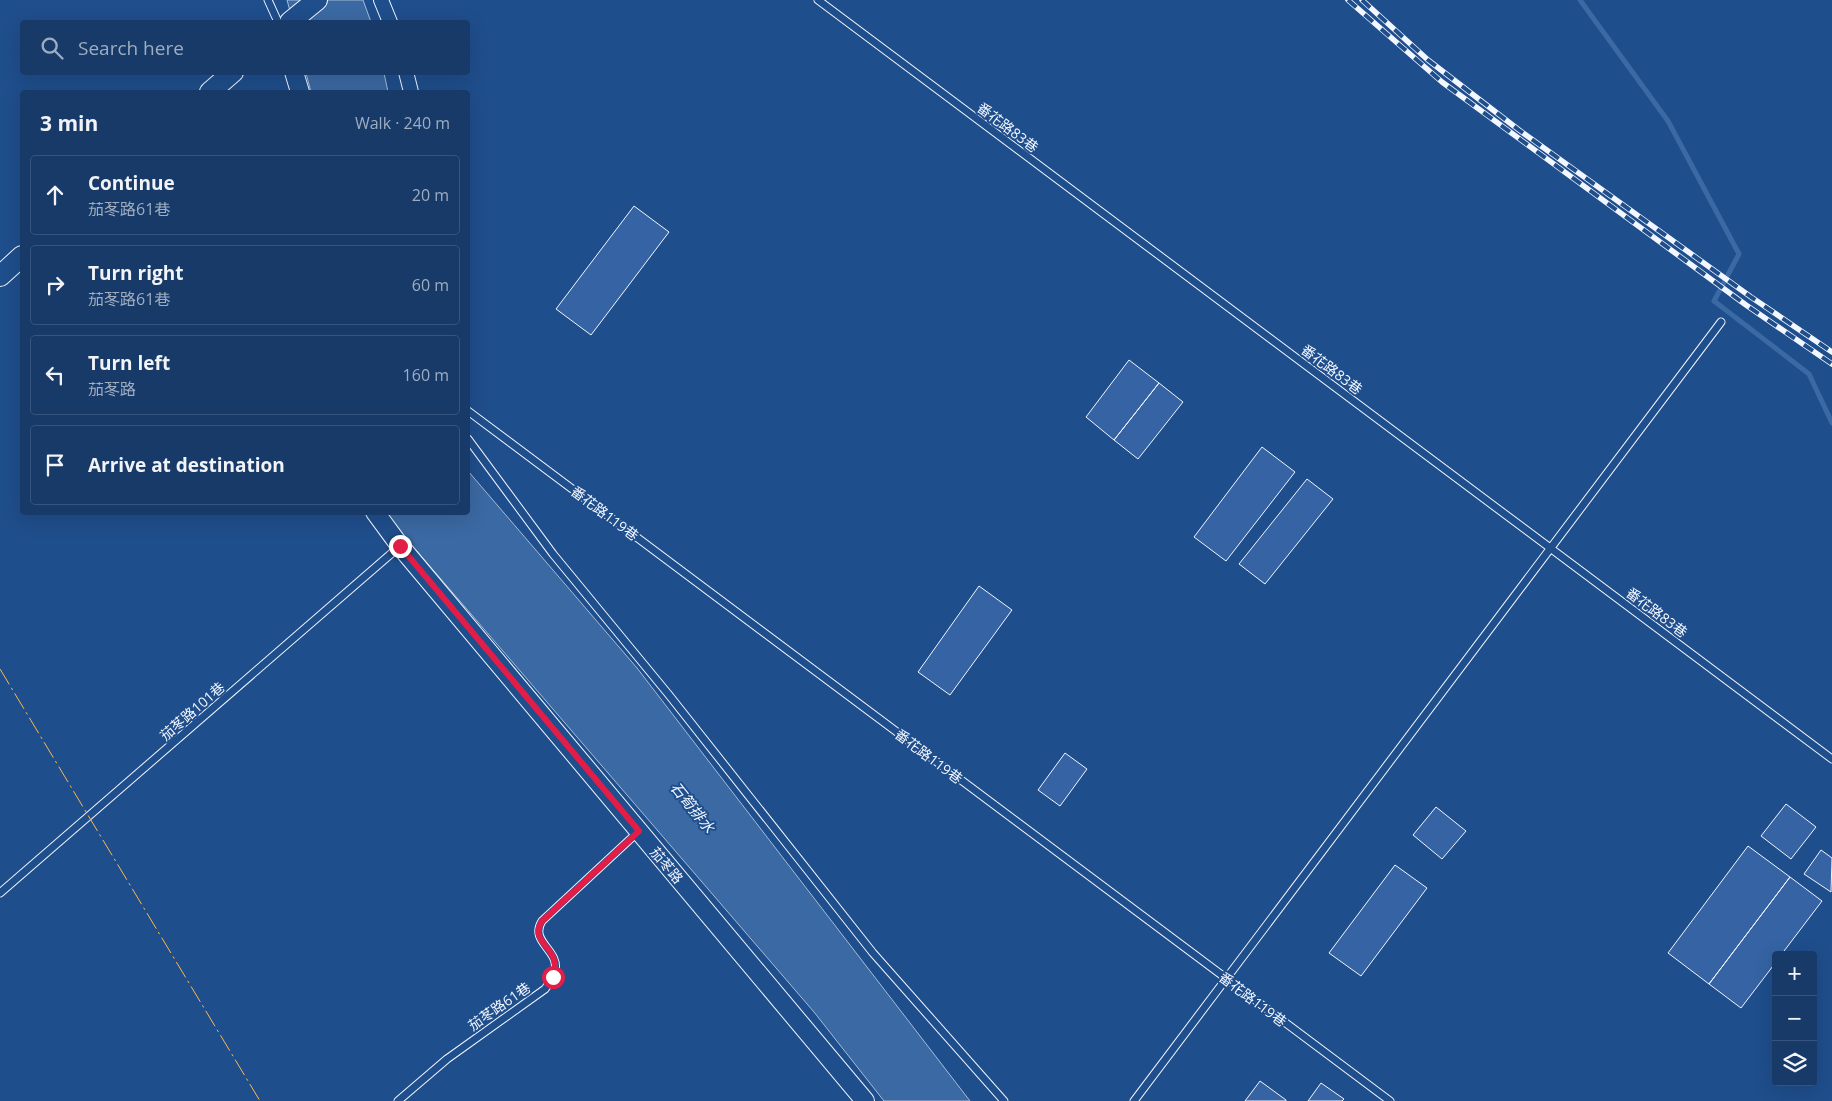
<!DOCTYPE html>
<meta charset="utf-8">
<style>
body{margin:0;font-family:"Open Sans","Noto Sans TC",sans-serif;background:#244571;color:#f1f3f6}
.controls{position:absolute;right:15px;bottom:15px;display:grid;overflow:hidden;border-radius:5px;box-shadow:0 5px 20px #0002}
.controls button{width:45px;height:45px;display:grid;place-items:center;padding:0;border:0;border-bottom:1px solid #36547d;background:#173a69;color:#f1f3f6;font:25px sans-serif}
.stop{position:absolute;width:15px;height:15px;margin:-11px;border:4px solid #e11d48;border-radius:50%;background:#fff}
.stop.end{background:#e11d48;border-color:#fff;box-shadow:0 1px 5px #0008}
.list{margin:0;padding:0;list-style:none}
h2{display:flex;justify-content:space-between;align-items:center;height:65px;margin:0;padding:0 20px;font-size:21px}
h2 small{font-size:16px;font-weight:400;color:#9eadc0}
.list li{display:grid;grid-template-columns:32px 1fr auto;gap:15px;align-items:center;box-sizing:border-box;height:80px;margin:0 10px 10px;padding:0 10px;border:1px solid #36547d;border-radius:5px}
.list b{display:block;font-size:19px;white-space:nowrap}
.list p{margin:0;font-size:16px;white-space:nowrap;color:#9eadc0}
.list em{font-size:16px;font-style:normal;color:#9eadc0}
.icon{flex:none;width:28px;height:28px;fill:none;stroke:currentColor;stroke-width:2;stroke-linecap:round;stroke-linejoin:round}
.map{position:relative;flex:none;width:1832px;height:1101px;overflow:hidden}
.search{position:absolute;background:#173a69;box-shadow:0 5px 20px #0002;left:20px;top:20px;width:450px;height:55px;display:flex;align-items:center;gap:12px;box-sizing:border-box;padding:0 18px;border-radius:5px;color:#9eadc0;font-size:19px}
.panel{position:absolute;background:#173a69;box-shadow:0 5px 20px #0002;left:20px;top:90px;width:450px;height:425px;border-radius:5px}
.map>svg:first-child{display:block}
.water{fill:#3b69a3;stroke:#a8bbd7}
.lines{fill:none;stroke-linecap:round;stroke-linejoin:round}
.stream{stroke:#3b69a3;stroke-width:5}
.building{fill:#3563a3;stroke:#f2f6ff}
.service-casing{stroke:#f2f6ff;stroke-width:9}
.minor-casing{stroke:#f2f6ff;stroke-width:16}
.tertiary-casing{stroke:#f2f6ff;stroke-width:20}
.secondary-casing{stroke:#f2f6ff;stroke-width:22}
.service{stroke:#1f4e8c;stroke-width:7}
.minor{stroke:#1f4e8c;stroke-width:14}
.tertiary{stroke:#1f4e8c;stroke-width:18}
.secondary{stroke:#1f4e8c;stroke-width:20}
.rail-casing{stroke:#f2f6ff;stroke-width:5.5}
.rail{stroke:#1f4e8c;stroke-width:4;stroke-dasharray:11;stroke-linecap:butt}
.power{stroke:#ffb74d;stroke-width:1;stroke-dasharray:18 4 2.5 4;stroke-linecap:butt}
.route{stroke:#e11d48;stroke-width:6}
.labels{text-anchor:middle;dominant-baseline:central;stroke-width:4;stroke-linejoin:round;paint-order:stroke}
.street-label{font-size:14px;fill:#f2f6ff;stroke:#1f4e8c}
.water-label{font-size:15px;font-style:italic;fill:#f2f6ff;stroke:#1f4e8c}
</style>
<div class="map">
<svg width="1832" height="1101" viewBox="0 0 1832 1101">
<rect width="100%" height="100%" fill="#1f4e8c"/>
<path class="water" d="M287,0H363L371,22H293Z
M306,73H384L388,92H311Z
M468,471L637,668L970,1101H884L814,1012L384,513L468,512Z"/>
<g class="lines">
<path class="stream" d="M1580,0L1668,121L1739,254L1714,301L1809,374L1832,423"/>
</g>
<path class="building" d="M634,206L669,232L591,335L556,309Z
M1129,360L1159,383L1114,440L1086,417Z
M1159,383L1183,402L1138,459L1114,440Z
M1262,447L1295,472L1226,561L1194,537Z
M1307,479L1333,499L1265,584L1239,564Z
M979,586L1012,610L950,695L918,672Z
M1065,753L1087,769L1060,806L1038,790Z
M1786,804L1816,827L1791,859L1761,836Z
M1436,807L1466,831L1442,859L1413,835Z
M1748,846L1790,877L1709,984L1668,953Z
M1821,850L1832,858L1831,892L1804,874Z
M1395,865L1427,888L1361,976L1329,953Z
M1790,877L1822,901L1781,955H1776V962L1741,1008L1709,984Z
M1260,1081L1286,1100V1101H1245Z
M1321,1083L1344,1099L1342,1101H1308Z"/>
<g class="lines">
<defs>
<path id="service" d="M268,0L278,22
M818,0L1832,759
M468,411L1390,1101
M468,439L553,554L669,695L873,953L1004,1101
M0,893L400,546
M398,1101L447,1059L545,989C549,983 554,978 555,971C560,950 529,942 542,921L639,831
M1134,1101L1721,322"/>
<path id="minor" d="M381,0L390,22
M406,72L411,92"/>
<path id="tertiary" d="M294,72L300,92
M375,512L400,546L865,1101"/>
<path id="secondary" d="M290,22L317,0
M210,92L233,72
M0,276L22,256"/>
</defs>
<use href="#service" class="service-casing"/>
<use href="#minor" class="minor-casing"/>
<use href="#tertiary" class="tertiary-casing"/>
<use href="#secondary" class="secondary-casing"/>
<use href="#service" class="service"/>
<use href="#minor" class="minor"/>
<use href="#tertiary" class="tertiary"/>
<use href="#secondary" class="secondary"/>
<defs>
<path id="rail" d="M1348,0L1442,82L1746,305L1832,364
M1362,0L1428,60L1519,130L1751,297L1832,352"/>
</defs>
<use href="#rail" class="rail-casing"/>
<use href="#rail" class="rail"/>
<path class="power" d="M0,669L260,1101"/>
</g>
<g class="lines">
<path class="route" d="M400,546L639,831L542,921C527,944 564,947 553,977"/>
</g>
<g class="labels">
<g class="street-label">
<text transform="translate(1008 127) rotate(37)">番花路83巷</text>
<text transform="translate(1332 369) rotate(37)">番花路83巷</text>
<text transform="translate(605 513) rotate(37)">番花路119巷</text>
<text transform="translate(1657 612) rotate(37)">番花路83巷</text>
<text transform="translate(192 711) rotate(-41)">茄苳路101巷</text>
<text transform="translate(929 756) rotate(37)">番花路119巷</text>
<text transform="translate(667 865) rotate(50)">茄苳路</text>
<text transform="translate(1253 999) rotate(37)">番花路119巷</text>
<text transform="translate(499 1006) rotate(-35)">茄苳路61巷</text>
</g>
<g class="water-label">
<text transform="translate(693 807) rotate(51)">石筍排水</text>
</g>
</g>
</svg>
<div class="controls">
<button>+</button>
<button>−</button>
<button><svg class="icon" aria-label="layers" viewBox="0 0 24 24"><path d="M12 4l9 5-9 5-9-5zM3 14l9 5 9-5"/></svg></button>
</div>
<div class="stop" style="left:553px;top:977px"></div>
<div class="stop end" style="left:400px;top:546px"></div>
<div class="search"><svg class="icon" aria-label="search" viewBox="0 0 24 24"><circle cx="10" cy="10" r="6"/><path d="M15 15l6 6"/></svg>Search here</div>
<section class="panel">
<h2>3 min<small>Walk · 240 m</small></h2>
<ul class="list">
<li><svg class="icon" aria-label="ahead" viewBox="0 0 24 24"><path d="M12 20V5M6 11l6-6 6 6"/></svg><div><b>Continue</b><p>茄苳路61巷</p></div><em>20 m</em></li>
<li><svg class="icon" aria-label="right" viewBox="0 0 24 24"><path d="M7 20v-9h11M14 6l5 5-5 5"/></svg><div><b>Turn right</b><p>茄苳路61巷</p></div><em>60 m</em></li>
<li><svg class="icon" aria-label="left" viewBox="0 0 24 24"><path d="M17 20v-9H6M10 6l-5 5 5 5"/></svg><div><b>Turn left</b><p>茄苳路</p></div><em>160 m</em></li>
<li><svg class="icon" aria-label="arrive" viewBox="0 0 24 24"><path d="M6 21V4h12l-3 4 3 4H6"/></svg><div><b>Arrive at destination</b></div></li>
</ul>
</section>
</div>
